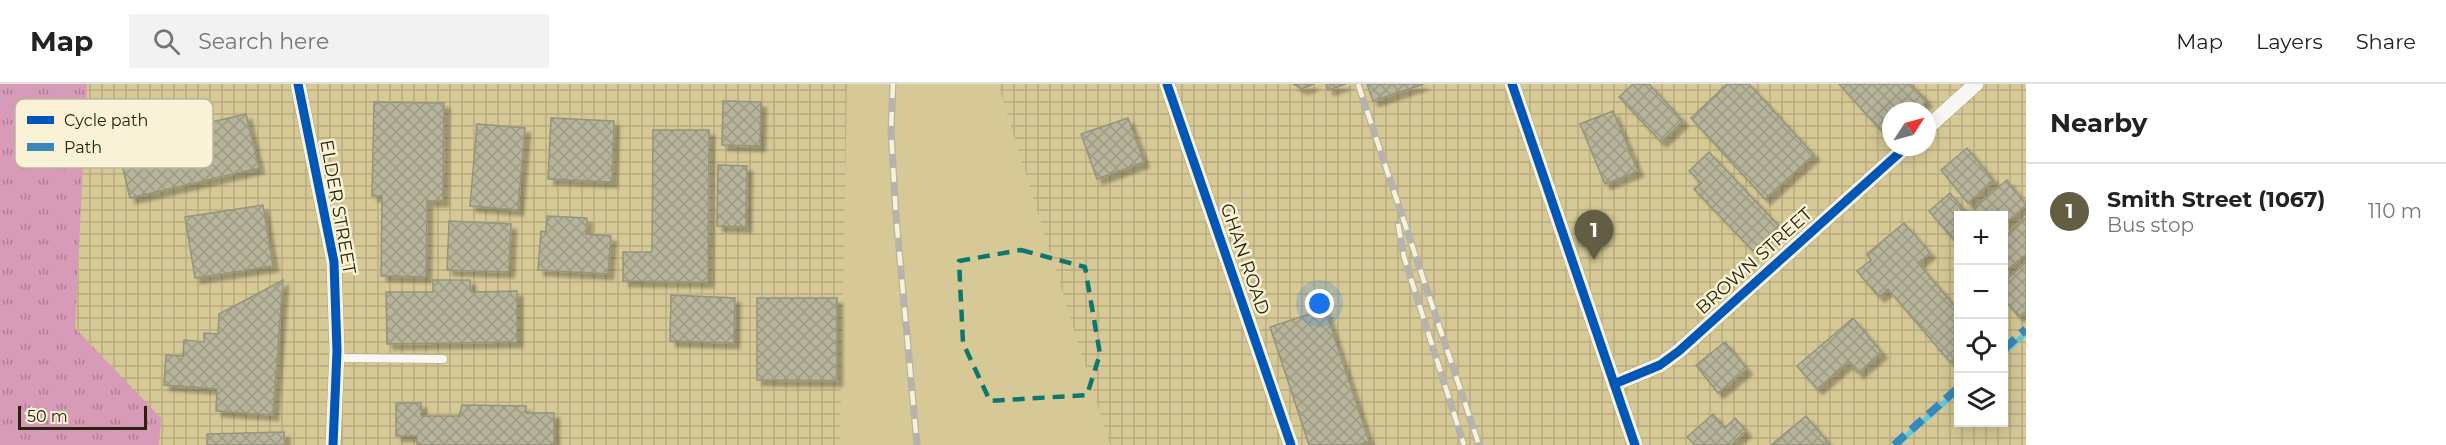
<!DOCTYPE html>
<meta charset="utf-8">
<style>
body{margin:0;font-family:Montserrat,sans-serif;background:#f2f2f2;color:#222}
.controls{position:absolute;right:18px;bottom:18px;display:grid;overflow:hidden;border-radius:0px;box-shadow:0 3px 15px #0003}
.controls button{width:54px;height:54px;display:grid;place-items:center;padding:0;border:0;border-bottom:2px solid #e0e0e0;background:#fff;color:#222;font:30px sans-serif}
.compass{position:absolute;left:1882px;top:18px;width:54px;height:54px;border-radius:50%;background:#fff;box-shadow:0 3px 15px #0003;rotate:54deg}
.scale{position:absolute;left:18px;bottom:15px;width:129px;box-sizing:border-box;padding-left:6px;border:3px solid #28230c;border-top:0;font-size:16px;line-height:21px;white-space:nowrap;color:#28230c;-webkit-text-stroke:4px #f9f2d6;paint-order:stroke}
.you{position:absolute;left:1320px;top:220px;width:21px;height:21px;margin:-15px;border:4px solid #fff;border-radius:50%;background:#1a73e8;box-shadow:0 0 0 9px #1a73e833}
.badge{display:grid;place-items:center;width:39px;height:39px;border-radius:50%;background:#635d43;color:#fff;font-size:20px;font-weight:700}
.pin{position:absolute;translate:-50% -50px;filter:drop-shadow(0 2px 3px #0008)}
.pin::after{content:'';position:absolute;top:32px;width:21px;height:18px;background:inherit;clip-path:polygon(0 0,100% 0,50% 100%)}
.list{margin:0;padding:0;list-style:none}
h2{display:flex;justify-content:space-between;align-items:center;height:78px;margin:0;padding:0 24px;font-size:26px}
h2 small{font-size:20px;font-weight:400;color:#767676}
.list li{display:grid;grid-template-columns:39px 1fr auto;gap:18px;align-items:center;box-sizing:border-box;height:96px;padding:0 24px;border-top:2px solid #e0e0e0}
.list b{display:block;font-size:22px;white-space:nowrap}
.list p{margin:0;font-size:20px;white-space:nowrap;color:#767676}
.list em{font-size:20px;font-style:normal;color:#767676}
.icon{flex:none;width:33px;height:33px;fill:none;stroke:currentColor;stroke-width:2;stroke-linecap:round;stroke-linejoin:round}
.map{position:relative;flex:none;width:2026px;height:361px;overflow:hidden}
header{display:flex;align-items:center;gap:36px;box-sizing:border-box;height:84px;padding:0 30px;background:#fff;border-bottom:2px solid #e0e0e0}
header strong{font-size:28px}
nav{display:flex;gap:33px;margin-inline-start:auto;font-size:21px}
.search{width:420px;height:54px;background:#f2f2f2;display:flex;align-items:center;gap:15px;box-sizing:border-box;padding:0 21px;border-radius:0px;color:#767676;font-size:22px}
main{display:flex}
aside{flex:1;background:#fff}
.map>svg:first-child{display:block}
.built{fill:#d6c996}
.industrial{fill:url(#industrial-grid);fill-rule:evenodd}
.grass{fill:url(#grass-tufts)}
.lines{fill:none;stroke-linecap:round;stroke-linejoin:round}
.stream{stroke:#5fccda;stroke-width:5}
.building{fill:url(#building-cross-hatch);stroke:#96947b;stroke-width:1.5;filter:url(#shadow)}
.service-casing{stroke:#aca68c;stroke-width:9}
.minor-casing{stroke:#aca68c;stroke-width:16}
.service{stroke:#f8f7f2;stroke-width:8}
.minor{stroke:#f8f7f2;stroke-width:15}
.rail-casing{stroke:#b5b3ab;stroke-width:7}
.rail{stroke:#f9f2d6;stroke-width:4.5;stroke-dasharray:14;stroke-linecap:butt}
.quiet{stroke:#3988bb;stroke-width:8;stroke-dasharray:15 8;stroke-linecap:butt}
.cycleway-casing{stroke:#f9f2d6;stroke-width:13}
.cycleway{stroke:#0057b8;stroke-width:9}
.marked{fill:none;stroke:#0f766e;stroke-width:4.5;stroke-dasharray:12 8;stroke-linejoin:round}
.labels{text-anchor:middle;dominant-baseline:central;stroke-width:5;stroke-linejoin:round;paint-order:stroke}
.street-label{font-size:18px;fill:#28230c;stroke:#f9f2d6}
.key{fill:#f9f2d6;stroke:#bab499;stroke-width:1.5}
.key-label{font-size:16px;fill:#28230c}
</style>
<header>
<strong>Map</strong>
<div class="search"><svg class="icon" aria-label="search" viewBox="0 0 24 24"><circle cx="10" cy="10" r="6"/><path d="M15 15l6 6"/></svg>Search here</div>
<nav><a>Map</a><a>Layers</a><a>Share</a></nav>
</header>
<main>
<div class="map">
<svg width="2026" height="361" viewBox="0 0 2026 361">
<defs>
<pattern id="industrial-grid" width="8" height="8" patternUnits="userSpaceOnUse" patternTransform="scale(1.5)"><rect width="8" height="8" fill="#d6c996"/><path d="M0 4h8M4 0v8" fill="none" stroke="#b8ac80"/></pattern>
<pattern id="grass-tufts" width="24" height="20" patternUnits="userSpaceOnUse" patternTransform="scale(1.5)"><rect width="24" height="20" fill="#d79bb8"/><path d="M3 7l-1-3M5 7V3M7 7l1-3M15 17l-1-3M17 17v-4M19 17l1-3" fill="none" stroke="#ae7e94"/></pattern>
<pattern id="building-cross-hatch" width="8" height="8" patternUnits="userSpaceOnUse" patternTransform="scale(1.5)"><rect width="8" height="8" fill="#b6b49a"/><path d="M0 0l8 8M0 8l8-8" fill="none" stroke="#9c9a84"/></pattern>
<filter id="shadow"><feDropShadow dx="5.5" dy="5.5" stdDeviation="1.5" flood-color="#0004"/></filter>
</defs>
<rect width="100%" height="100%" fill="#d0c8a8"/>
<path class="built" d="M847,0H998L1110,361H840Z"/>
<path class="industrial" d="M87,0H847L840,361H159L160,334L75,244Z
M998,0H2026V361H1110ZM1891,27H1927V63H1891ZM1958,132H2004V338H1958Z"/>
<path class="grass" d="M0,0H87L75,244L161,334L159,361H0Z"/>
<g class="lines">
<path class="stream" d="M2004,269L2026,249
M1896,361L1958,307"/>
</g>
<path class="building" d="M1293,0H1314L1302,5Z
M1326,0H1346L1328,6Z
M1367,0H1424L1373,17Z
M1633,0H1649L1683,37L1661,58L1619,13Z
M1727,0H1749L1814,71L1765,115L1691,34Z
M1839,0H1911L1927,17L1916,27H1891V50L1887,53Z
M723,17L761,18L760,62L722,61Z
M374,18L444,19L443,117H427L426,193L381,192L382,112H372Z
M1613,27L1638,87L1605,100L1580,40Z
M246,30L259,84L130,114L117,60Z
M551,34L614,37L612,98L548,95Z
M1128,34L1144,78L1097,95L1081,50Z
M477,40L525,44L518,126L470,122Z
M653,46H709L708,198L623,197V168H652Z
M1967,64L1994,97L1968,119L1941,86Z
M1709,68L1779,142L1753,167L1694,105L1701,99L1689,87Z
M718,81L747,82L746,143L717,142Z
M2007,96L2026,121L2004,141V132H1980L1974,124Z
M1950,109L1969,132H1958V161L1929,127Z
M263,121L273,182L195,194L185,133Z
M547,132L587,134L586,150L611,152L608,190L538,186L541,147L546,148Z
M2026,134V170L2004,189V153Z
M449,137L511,140L509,188L447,186Z
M1904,139L1930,169L1918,179L1958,226V271L1950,278L1888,205L1879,213L1857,187L1871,176L1867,170Z
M2026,178V227L2019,233L2004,215V198Z
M283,196L273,331L216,327L217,305L164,301L166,271L183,272L184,256L204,258V249L218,250L219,230Z
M433,196H470L471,208L517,207V258L387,260L386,208H433Z
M671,211L735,214L734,259L670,257Z
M757,214H837V297L757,296Z
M1325,225L1369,357L1358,361H1309L1270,243Z
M1853,234L1882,269L1858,289L1849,278L1817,305L1797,282Z
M1725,258L1747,285L1718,309L1696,281Z
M396,319H421V332H459L462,321L526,322V329H554V361H417V352H396Z
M1713,330L1725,344L1735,334L1746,347L1731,361H1695L1687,353Z
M1806,332L1830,361H1771Z
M284,348L285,361H207V350Z"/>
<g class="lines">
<defs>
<path id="service" d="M337,274L443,275"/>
<path id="minor" d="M298,0L334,178L337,267L333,361
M1167,0L1291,361
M1512,0L1635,361
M1927,44L1976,0
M1614,300L1660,281L1679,267L1906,63"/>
</defs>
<use href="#service" class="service-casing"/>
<use href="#minor" class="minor-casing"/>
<use href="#service" class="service"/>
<use href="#minor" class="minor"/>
<defs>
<path id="rail" d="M893,0L891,47L896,132L917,361
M1358,0L1479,361
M1398,140L1404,173L1464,361"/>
</defs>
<use href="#rail" class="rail-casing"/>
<use href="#rail" class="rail"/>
<path class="quiet" d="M2004,265L2026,245
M1894,361L1958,304"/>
<defs>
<path id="cycleway" d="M298,0L334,178L337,267L333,361
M1167,0L1291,361
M1512,0L1635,361
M1614,300L1660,281L1679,267L1906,63"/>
</defs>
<use href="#cycleway" class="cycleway-casing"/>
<use href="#cycleway" class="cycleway"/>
</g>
<path class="marked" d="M1021,166L1085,183L1100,270L1087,311L990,317L963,259L959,177Z"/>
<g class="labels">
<g class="street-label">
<text transform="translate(338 123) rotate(80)">ELDER STREET</text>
<text transform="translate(1245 175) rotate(71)">GHAN ROAD</text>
<text transform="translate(1754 177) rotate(-42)">BROWN STREET</text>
</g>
</g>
<rect x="15" y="15" width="198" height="69" rx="9" class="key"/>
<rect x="27" y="32" width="27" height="8" fill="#0057b8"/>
<rect x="27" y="59" width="27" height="8" fill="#3988bb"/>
<g class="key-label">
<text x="64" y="42">Cycle path</text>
<text x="64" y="69">Path</text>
</g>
</svg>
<div class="controls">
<button>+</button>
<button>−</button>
<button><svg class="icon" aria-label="locate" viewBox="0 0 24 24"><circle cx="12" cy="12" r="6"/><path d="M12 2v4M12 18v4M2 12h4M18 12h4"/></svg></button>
<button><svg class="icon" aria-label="layers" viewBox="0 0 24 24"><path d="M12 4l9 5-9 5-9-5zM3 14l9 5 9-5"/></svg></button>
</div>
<svg class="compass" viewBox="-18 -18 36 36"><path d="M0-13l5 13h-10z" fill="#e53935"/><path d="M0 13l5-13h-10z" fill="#767676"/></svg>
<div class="scale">50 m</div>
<div class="you"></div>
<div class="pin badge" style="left:1594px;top:176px">1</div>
</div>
<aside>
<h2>Nearby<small></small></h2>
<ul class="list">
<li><span class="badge">1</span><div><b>Smith Street (1067)</b><p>Bus stop</p></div><em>110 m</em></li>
</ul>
</aside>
</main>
